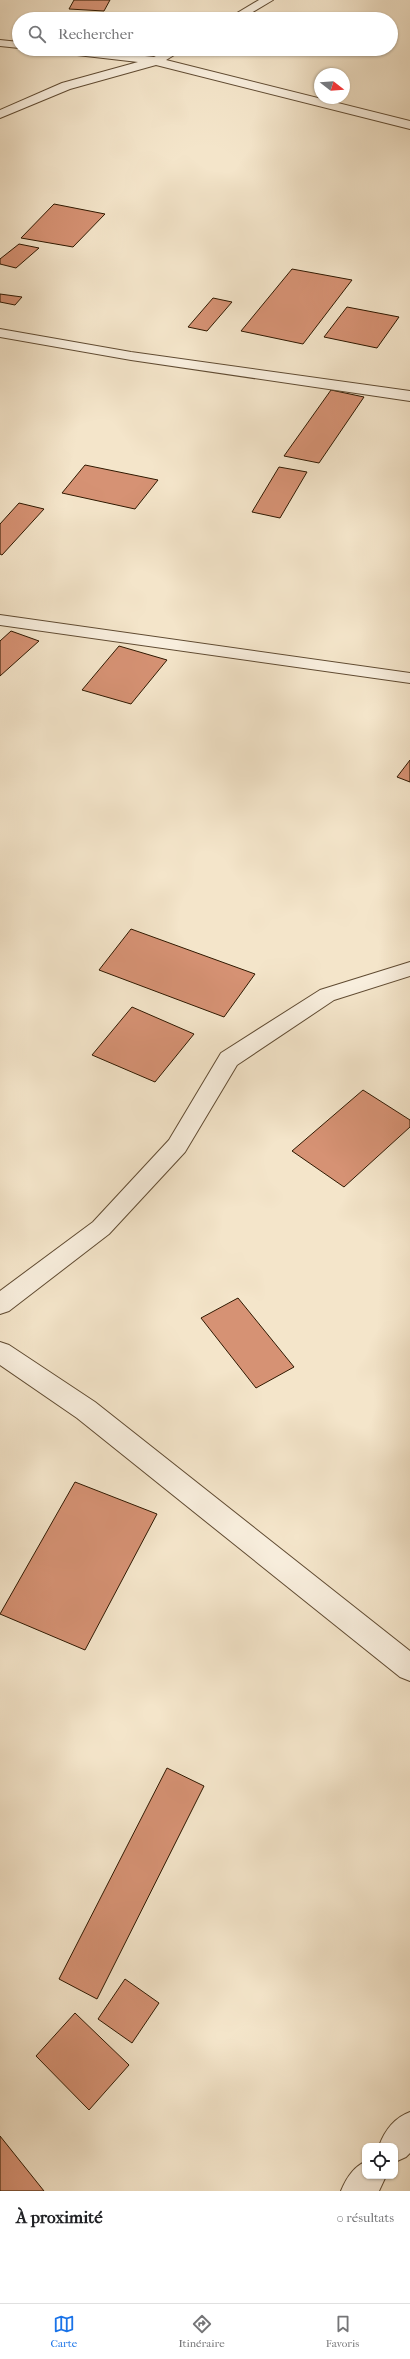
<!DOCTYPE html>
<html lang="fr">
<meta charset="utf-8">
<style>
body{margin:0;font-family:"IM FELL French Canon",serif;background:#f6f6f6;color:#202124}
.controls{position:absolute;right:12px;bottom:12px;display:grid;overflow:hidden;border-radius:8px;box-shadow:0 1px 3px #0004}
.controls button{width:36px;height:36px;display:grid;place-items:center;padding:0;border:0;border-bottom:1px solid #e0e0e0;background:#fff;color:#202124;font:20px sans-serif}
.compass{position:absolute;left:314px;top:68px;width:36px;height:36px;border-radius:50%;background:#fff;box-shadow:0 1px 3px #0004;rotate:107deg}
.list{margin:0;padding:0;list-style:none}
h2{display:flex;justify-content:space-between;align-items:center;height:52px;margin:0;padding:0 16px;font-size:17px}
h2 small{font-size:13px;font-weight:400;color:#757577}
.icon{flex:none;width:22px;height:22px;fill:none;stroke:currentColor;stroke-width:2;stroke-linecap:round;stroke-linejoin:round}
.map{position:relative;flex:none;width:410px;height:2191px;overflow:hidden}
.search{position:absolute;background:#fff;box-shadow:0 1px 3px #0004;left:12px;right:12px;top:12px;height:44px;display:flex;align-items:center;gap:10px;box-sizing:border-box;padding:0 14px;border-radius:22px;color:#757577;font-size:15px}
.sheet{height:112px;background:#fff}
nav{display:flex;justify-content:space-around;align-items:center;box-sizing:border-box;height:56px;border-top:1px solid #e0e0e0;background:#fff;font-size:11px;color:#757577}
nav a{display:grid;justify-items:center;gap:2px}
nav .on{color:#1a73e8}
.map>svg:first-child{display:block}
.building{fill:#d69274;stroke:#2f1800}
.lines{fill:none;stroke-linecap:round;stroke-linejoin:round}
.minor-casing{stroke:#604b32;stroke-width:2}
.minor{fill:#f8eedd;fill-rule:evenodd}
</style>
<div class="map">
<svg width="410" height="2191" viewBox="0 0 410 2191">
<rect width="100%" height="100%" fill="#f4e5ca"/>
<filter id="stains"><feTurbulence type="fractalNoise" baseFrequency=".005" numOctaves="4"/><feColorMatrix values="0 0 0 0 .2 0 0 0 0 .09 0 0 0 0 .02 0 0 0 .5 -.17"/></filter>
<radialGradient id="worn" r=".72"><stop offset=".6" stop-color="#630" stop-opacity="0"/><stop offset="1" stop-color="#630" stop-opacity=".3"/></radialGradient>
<path class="building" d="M74,0H110L104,11L69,9Z
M54,204L105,214L73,247L21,238Z
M19,244L39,248L16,268L0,264V259Z
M292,269L352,280L303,344L241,331Z
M0,294L22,297L15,305L0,302Z
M213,298L232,302L207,331L188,327Z
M347,307L399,317L377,348L324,337Z
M331,390L364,397L319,463L284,456Z
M85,465L158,480L135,509L62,493Z
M279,467L307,472L280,518L252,512Z
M19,503L44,509L2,555L0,554V524Z
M11,631L39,641L0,676V641Z
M119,646L167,660L131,704L82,690Z
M410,760V782L397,777Z
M131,929L255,974L224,1017L99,970Z
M132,1007L194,1034L155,1082L92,1055Z
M363,1090L410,1120V1127L344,1187L292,1151Z
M238,1298L294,1367L256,1388L201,1318Z
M75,1482L157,1514L85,1650L0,1614Z
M167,1768L204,1786L97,1999L59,1979Z
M125,1979L159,2003L132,2043L98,2019Z
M75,2013L129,2065L89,2110L36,2056Z
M0,2136L44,2191H0Z"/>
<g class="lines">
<defs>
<path id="minor" d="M259,0H273L241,19H227Z
M0,40L19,42V48L0,46Z
M45,49H82L154,57L169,49H184L166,60L410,121V129L156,65L70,89L0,118V110L62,83L138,62L51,52Z
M0,329L131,352L410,391V401L131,360L0,337Z
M0,615L410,673V683L0,625Z
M410,962V976L334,1000L237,1065L185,1152L109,1234L9,1311L0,1314V1291L93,1222L169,1140L221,1053L320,990Z
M0,1342L9,1345L95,1402L410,1651V1681L400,1677L77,1418L0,1365Z
M410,2112V2153L406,2157L395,2162V2146H379C385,2130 394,2118 410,2112Z
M365,2162V2176H386L379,2191H341C346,2179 353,2167 365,2162Z"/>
</defs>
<use href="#minor" class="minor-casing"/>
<use href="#minor" class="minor"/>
</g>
<rect width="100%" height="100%" filter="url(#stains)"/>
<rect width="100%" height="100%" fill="url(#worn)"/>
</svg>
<div class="controls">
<button><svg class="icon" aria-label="locate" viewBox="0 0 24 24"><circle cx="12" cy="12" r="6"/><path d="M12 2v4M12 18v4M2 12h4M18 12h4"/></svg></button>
</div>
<svg class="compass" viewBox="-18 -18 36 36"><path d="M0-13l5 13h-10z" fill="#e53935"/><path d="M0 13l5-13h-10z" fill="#757577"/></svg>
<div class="search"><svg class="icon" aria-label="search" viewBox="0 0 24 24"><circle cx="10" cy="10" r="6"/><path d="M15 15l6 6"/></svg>Rechercher</div>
</div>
<section class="sheet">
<h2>À proximité<small>0 résultats</small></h2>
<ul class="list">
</ul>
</section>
<nav>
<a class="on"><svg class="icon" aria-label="map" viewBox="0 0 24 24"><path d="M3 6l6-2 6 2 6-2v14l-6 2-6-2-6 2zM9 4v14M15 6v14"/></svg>Carte</a>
<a><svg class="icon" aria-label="directions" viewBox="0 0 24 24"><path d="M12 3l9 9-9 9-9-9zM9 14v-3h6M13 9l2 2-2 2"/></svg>Itinéraire</a>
<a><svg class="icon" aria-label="saved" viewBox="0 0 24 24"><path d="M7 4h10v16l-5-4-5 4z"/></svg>Favoris</a>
</nav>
